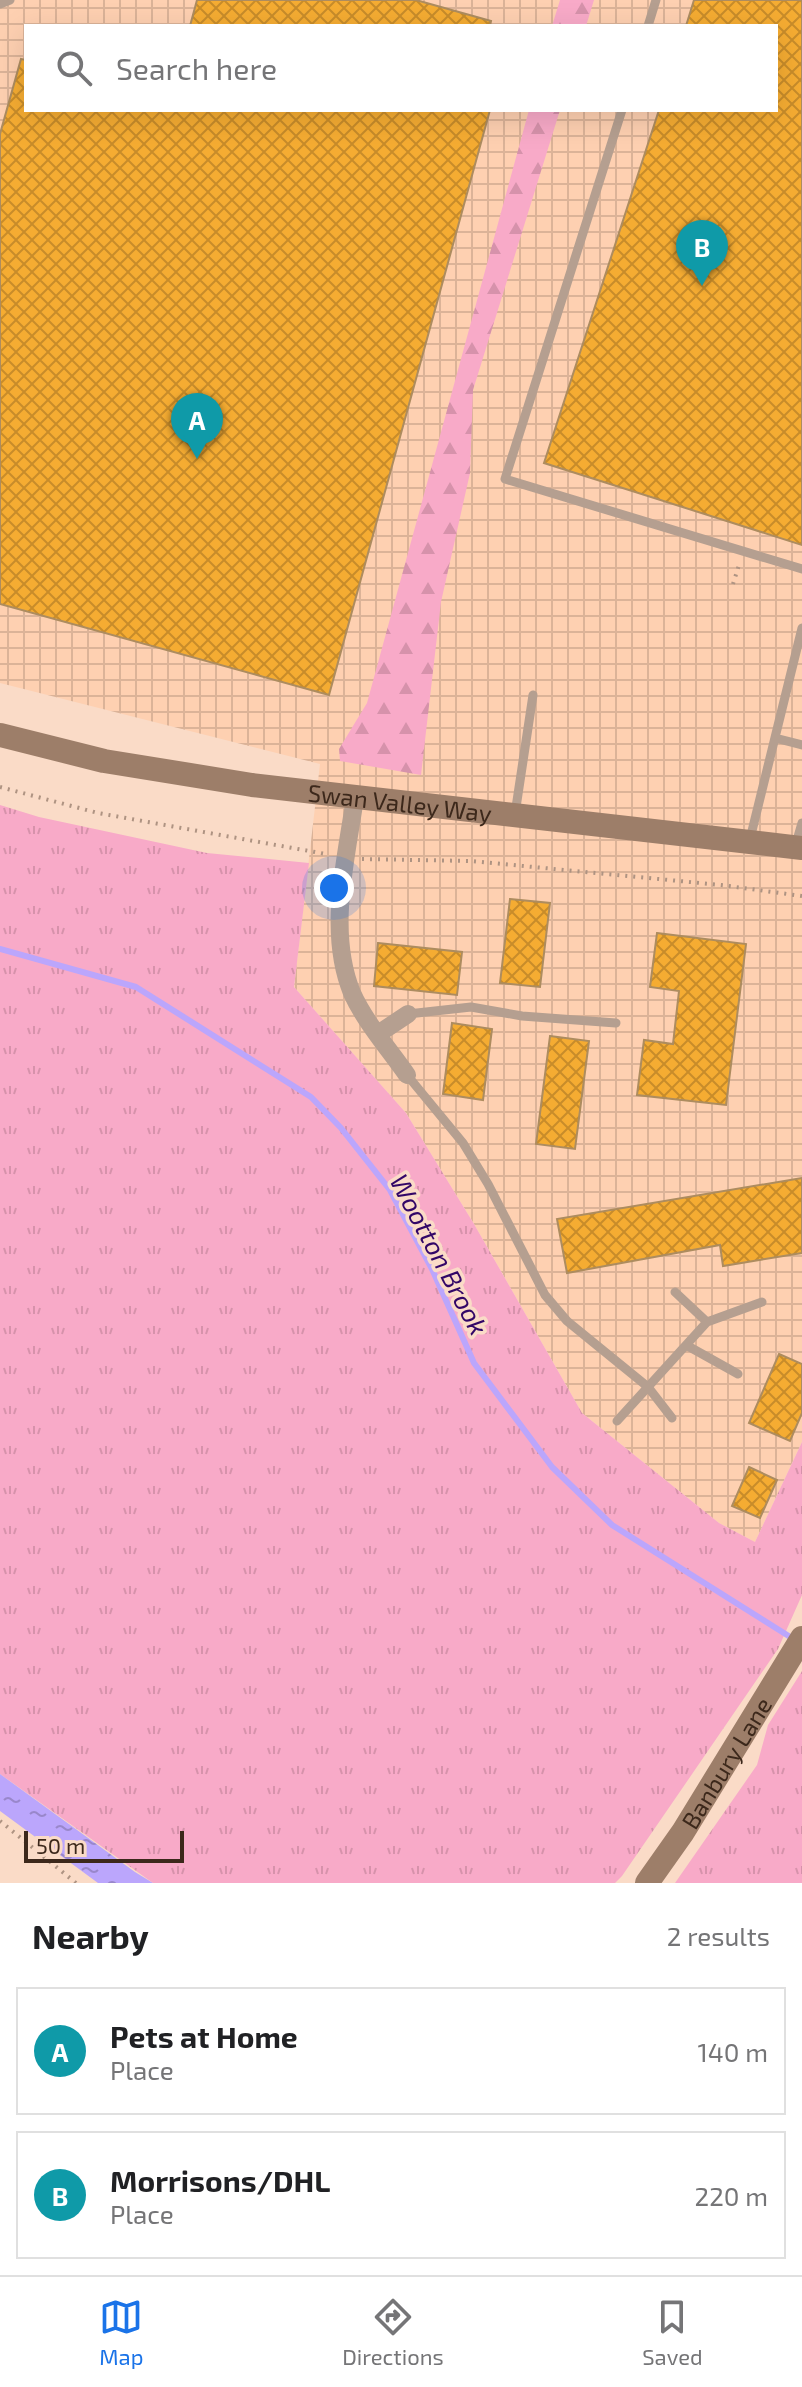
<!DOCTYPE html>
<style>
body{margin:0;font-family:"Exo 2",sans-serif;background:#f6f6f6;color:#202124}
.scale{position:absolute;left:24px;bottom:20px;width:160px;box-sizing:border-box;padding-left:8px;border:4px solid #3c281b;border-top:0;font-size:22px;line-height:28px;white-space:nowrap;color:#3c281b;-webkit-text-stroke:6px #fadbc7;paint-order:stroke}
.you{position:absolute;left:334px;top:888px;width:28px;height:28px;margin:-20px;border:6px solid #fff;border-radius:50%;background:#1a73e8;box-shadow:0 0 0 12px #1a73e833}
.badge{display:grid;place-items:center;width:52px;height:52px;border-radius:50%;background:#1a73e8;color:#fff;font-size:26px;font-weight:700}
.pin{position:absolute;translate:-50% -66px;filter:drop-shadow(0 2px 4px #0008)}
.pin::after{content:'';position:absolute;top:42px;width:28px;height:24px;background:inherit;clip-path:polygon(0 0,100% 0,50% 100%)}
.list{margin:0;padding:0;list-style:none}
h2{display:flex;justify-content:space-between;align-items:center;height:104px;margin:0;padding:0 32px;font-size:34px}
h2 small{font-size:26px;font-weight:400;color:#757577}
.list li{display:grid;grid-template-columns:52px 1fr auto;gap:24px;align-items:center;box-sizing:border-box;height:128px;margin:0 16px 16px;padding:0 16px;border:2px solid #e0e0e0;border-radius:0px}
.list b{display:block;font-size:30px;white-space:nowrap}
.list p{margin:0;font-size:26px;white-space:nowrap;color:#757577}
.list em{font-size:26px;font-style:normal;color:#757577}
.icon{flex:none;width:44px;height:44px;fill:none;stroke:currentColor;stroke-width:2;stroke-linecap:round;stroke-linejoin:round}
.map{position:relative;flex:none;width:802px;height:1883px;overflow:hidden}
.search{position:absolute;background:#fff;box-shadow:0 8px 32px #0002;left:24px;right:24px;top:24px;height:88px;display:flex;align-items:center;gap:20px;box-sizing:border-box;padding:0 28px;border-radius:0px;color:#757577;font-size:30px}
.sheet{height:392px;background:#fff}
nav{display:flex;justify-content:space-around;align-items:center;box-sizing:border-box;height:112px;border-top:2px solid #e0e0e0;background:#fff;font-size:22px;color:#757577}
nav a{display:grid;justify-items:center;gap:4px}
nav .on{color:#1a73e8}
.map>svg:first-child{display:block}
.industrial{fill:url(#industrial-grid);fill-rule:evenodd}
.grass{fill:url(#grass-tufts)}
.forest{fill:url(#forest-firs)}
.water{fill:url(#water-ripples)}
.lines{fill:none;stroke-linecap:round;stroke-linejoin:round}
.stream{stroke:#bba6fc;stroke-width:6}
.building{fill:url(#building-cross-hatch);stroke:#ad8c5f;stroke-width:2}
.path{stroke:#ae9382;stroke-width:4;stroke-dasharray:2 6;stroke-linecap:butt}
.lane{stroke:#b59f90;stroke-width:9}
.street{stroke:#b59f90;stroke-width:18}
.secondary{stroke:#9d7e69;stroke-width:24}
.labels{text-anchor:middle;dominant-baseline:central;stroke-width:7;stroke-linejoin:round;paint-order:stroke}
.street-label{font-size:24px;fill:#3c281b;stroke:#fadbc7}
.water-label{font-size:26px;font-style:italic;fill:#320667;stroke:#fadbc7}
</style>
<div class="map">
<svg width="802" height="1883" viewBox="0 0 802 1883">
<defs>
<pattern id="industrial-grid" width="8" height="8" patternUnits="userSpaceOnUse" patternTransform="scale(2)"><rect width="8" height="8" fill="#fed0b1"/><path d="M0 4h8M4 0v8" fill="none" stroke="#dbb398"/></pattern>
<pattern id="grass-tufts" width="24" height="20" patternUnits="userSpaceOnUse" patternTransform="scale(2)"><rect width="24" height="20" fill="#f8aac8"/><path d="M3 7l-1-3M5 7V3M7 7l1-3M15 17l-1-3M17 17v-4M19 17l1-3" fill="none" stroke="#d692ab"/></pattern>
<pattern id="forest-firs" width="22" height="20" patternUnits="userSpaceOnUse" patternTransform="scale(2)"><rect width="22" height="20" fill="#f8aac8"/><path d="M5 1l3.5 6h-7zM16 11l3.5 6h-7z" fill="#d692ab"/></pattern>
<pattern id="water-ripples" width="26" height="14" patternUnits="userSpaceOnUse" patternTransform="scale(2)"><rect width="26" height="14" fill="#bba6fc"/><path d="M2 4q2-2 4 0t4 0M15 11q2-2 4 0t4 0" fill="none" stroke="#9987cb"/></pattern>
<pattern id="building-cross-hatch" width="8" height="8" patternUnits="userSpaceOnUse" patternTransform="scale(2)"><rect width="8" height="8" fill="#f5ac32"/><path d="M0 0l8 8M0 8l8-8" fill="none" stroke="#c88c2a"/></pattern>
</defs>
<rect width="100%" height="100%" fill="#fadbc7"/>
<path class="industrial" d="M0,0H802V1442L755,1542L719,1523L582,1413L474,1224L406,1113L294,987L320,764L0,683ZM26,26H776V110H26Z"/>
<path class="grass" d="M0,805L39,817L207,853L309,863L294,987L406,1113L474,1224L582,1413L719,1523L755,1542L802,1442V1595L778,1649L622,1876L615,1883H153L0,1774Z
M802,1671V1883H675L757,1765L768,1725Z"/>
<path class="forest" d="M560,0H594L586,26H552Z
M529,110H560L473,390L470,473L441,602L421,775L340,761L339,749L367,703Z"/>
<path class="water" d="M0,1774L135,1872L153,1883H98L0,1811Z"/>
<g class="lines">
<path class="stream" d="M0,949L136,987L311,1097L341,1128L390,1190L432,1269L474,1363L552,1467L612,1525L795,1640"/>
</g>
<path class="building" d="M197,0H416L491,21L490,26H190Z
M694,0H802V545L544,463L659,110H776V26H686Z
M21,59L26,60V110H490L329,695L0,604V134Z
M510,899L550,903L540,987L500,983Z
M657,933L746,944L726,1105L637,1095L644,1040L673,1044L679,991L650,987Z
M378,943L462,952L457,995L374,986Z
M452,1023L492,1029L483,1100L443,1094Z
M550,1036L589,1041L575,1149L536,1144Z
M802,1178V1253L723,1266L720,1245L567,1273L557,1219Z
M779,1354L802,1364V1413L790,1441L749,1423Z
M749,1467L777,1480L760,1518L732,1506Z"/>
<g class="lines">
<path class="path" d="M733,584L739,565
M0,787L98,813L326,854
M362,859L471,861L721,885L802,896
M0,1821L76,1883"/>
<path class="lane" d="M0,4L10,0
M648,26L656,0
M622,110L505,479L802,569
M775,738L802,745
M515,814L533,695
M750,839L802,628
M795,847L802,823
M408,1014L471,1007L522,1016L616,1023
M407,1075L463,1143L488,1184L545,1295L567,1321L648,1387L672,1418
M675,1292L707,1322
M686,1345L738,1374
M617,1421L707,1322L762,1302"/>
<path class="street" d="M355,798C346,860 327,932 352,993C365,1022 389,1049 407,1075
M378,1034L408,1014"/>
<g class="secondary">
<path id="s1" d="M0,735L104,761L252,785L802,848"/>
<path id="s2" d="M647,1883L683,1832L802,1638"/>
</g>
</g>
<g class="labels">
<g class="street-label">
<text stroke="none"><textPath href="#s1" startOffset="406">Swan Valley Way</textPath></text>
<text stroke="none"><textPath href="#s2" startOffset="144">Banbury Lane</textPath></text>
</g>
<g class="water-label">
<text transform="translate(440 1254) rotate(62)">Wootton Brook</text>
</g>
</g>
</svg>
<div class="scale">50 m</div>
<div class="you"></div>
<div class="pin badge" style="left:197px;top:459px;background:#0f9aa8">A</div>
<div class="pin badge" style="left:702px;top:286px;background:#0f9aa8">B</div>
<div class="search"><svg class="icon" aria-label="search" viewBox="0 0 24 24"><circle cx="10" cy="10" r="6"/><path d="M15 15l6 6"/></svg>Search here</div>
</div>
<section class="sheet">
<h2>Nearby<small>2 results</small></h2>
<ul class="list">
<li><span class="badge" style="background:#0f9aa8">A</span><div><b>Pets at Home</b><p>Place</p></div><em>140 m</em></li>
<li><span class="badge" style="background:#0f9aa8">B</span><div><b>Morrisons/DHL</b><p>Place</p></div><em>220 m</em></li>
</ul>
</section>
<nav>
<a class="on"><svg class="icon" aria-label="map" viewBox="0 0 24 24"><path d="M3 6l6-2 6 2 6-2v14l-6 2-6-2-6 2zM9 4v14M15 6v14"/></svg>Map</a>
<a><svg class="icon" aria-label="directions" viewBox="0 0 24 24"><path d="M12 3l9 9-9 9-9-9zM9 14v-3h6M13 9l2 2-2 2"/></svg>Directions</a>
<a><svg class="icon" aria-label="saved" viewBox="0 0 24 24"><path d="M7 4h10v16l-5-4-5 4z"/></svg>Saved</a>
</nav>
